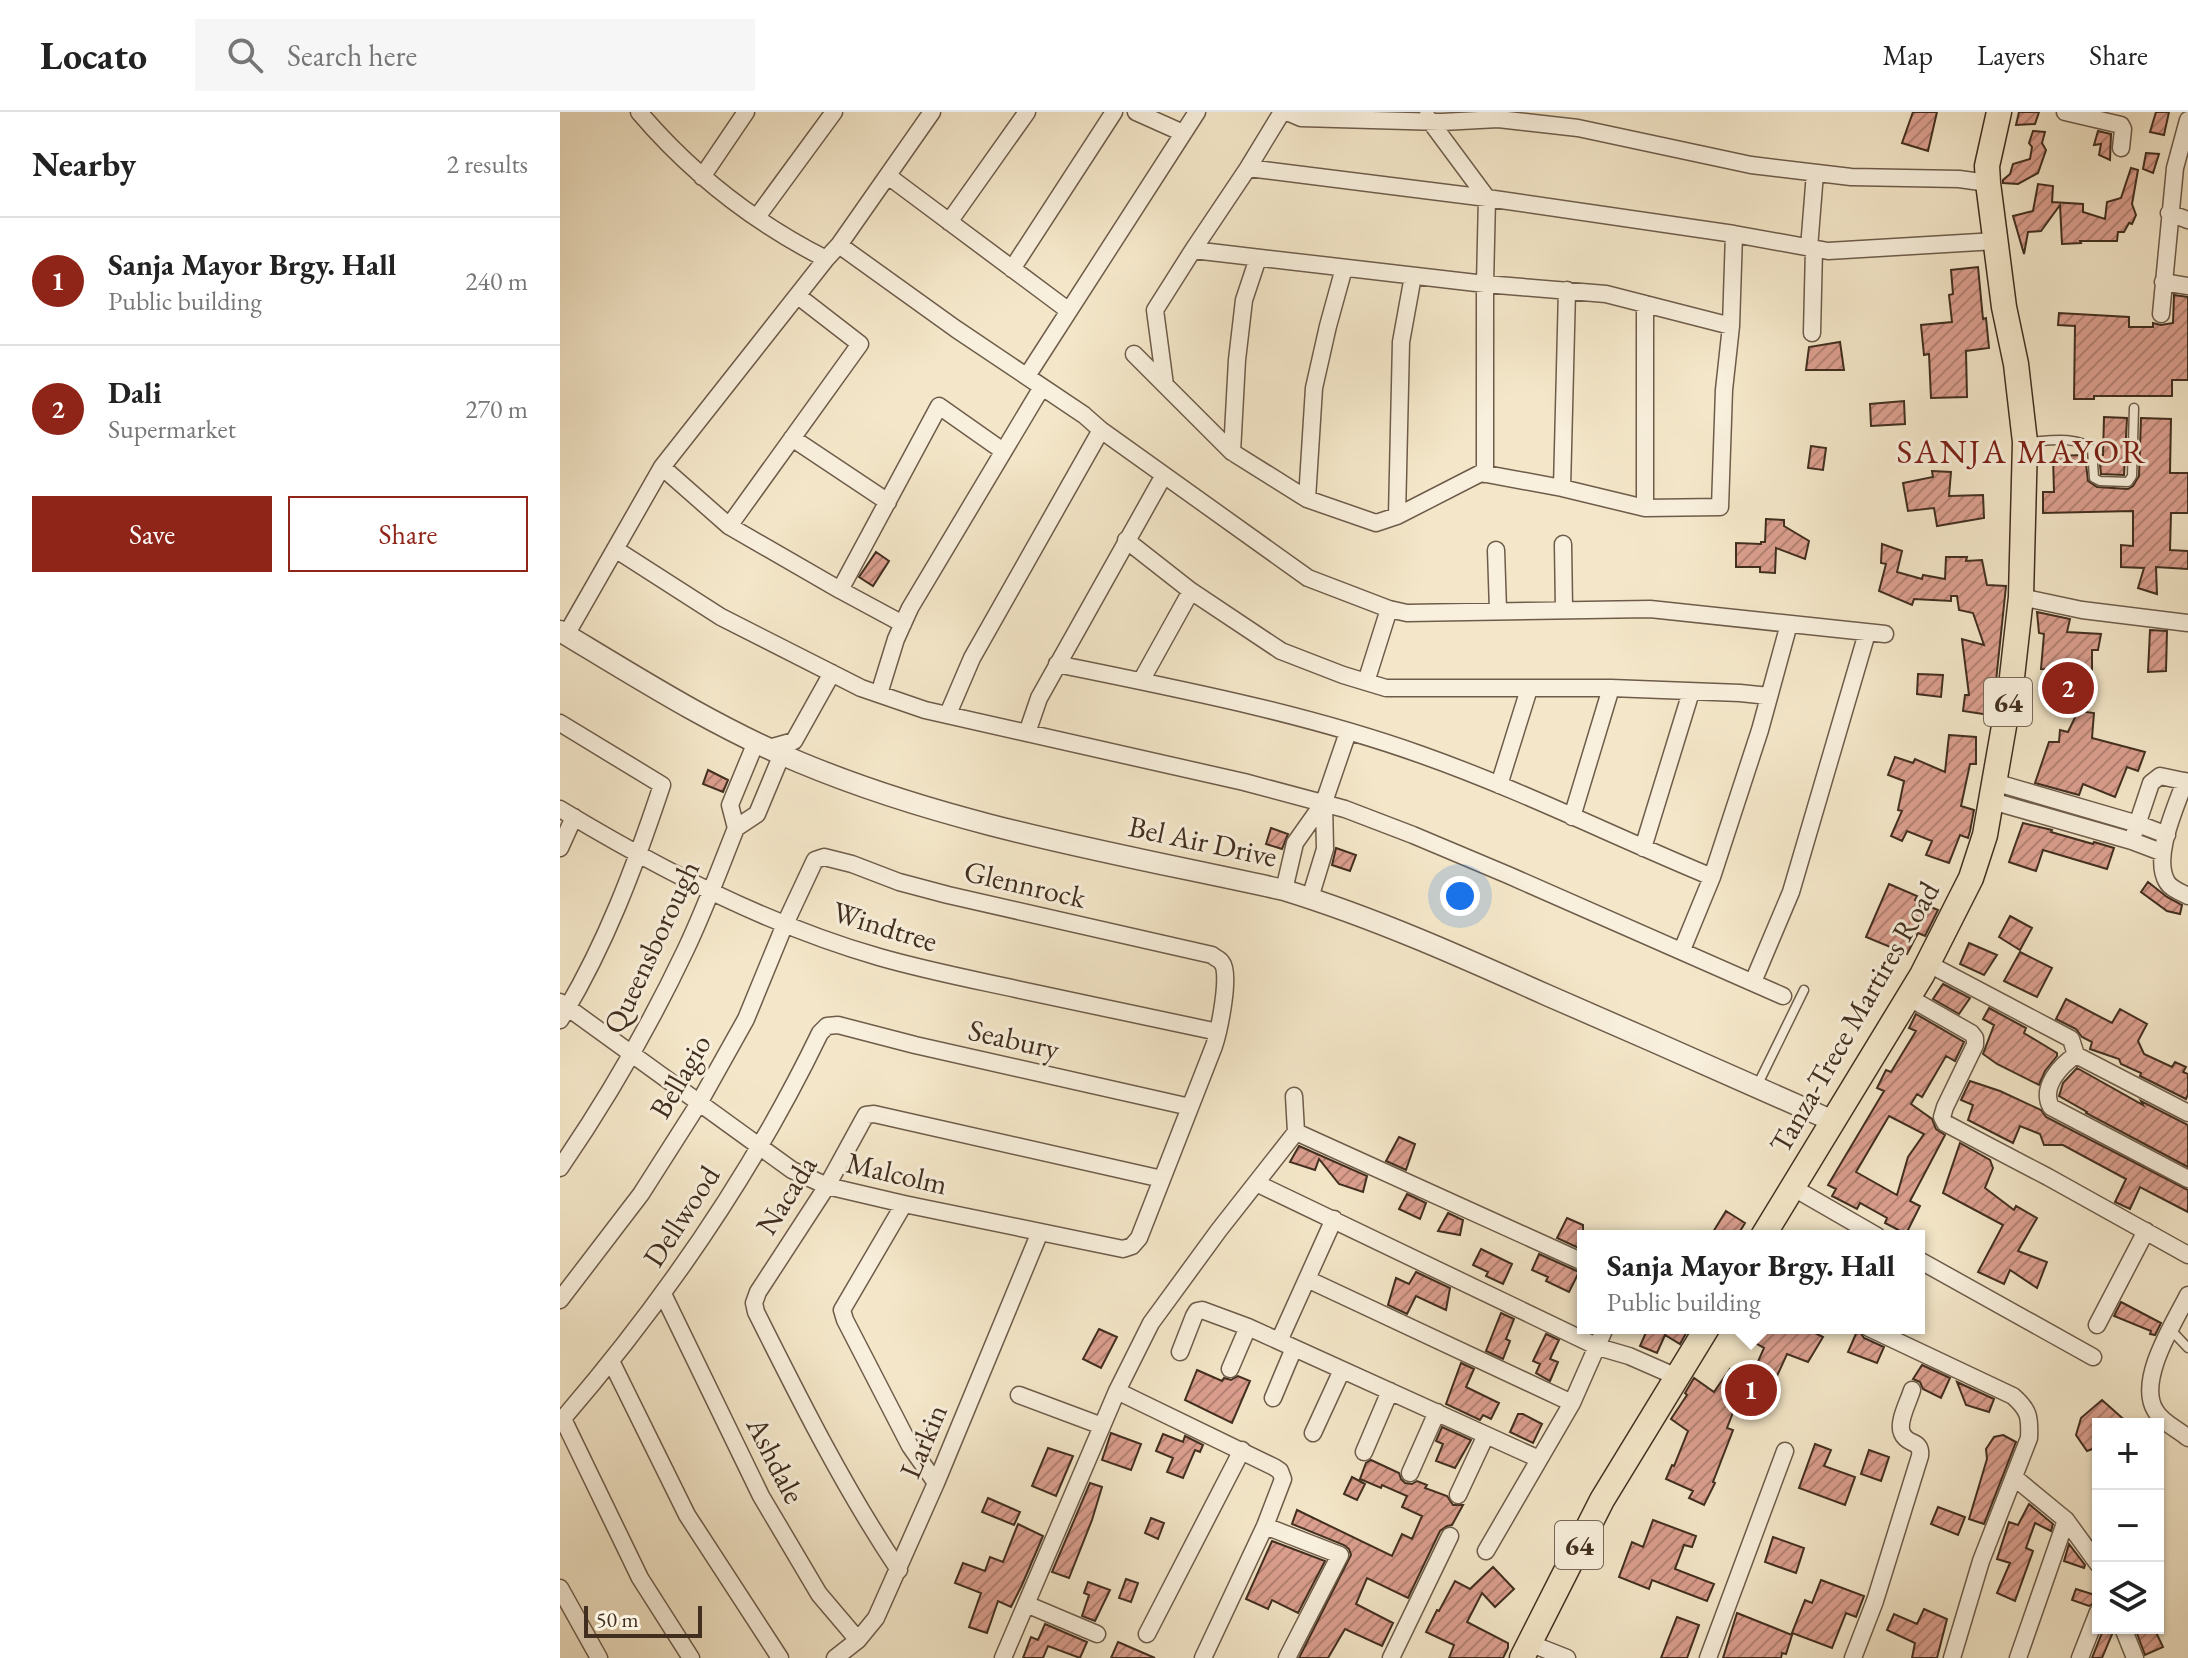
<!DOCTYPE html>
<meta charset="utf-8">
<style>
body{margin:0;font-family:"EB Garamond",serif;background:#f6f6f6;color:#222}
.controls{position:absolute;right:24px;bottom:24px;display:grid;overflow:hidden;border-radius:0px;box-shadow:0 2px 6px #0004}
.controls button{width:72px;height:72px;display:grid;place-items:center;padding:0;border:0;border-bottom:2px solid #e0e0e0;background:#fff;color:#222;font:40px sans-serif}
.scale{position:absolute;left:24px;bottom:20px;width:118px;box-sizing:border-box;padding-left:8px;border:4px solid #412e1f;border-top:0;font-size:22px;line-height:28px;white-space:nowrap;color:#412e1f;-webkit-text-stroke:6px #f8efdc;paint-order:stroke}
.you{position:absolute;left:900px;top:784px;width:28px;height:28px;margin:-20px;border:6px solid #fff;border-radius:50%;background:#1a73e8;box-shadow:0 0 0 12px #1a73e833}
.badge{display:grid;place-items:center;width:52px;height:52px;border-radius:50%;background:#8f2418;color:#fff;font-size:26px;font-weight:700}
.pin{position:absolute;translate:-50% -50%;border:4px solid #fff;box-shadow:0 2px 8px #0006}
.popup{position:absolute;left:1017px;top:1118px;width:348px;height:104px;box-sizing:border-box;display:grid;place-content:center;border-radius:0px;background:#fff;filter:drop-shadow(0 2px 6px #0005);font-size:26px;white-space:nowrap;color:#767676}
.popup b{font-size:30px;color:#222}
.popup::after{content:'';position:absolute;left:50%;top:100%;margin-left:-16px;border:16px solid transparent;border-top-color:#fff}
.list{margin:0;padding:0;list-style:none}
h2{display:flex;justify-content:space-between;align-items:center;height:104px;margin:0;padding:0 32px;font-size:34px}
h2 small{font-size:26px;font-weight:400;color:#767676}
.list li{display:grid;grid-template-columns:52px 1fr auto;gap:24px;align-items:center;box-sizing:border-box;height:128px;padding:0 32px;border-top:2px solid #e0e0e0}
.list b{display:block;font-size:30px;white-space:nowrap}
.list p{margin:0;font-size:26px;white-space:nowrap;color:#767676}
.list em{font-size:26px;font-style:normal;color:#767676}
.actions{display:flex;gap:16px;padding:24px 32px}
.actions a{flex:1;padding:18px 0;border:2px solid #8f2418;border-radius:0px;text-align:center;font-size:28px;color:#8f2418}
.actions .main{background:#8f2418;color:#fff}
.icon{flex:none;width:44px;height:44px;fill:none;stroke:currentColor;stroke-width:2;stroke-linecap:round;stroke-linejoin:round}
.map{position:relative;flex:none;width:1628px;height:1546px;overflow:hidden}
header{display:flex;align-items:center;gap:48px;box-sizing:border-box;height:112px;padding:0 40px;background:#fff;border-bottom:2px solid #e0e0e0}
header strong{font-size:38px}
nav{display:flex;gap:44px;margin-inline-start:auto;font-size:28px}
.search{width:560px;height:72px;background:#f6f6f6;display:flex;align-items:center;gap:20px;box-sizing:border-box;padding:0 28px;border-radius:0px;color:#767676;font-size:30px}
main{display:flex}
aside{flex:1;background:#fff}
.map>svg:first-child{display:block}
.building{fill:url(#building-hatch);stroke:#412e1f;stroke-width:2;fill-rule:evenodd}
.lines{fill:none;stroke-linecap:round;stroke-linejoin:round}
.service-casing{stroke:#6e5c4a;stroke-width:11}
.minor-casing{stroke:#6e5c4a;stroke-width:19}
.tertiary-casing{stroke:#6e5c4a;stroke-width:23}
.primary-casing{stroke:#412e1f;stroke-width:27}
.service{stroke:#f8efdc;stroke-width:8}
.minor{stroke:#f8efdc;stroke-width:16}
.tertiary{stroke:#f8efdc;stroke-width:20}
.primary{stroke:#f4e7c9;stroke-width:24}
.labels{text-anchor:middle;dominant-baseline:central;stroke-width:6;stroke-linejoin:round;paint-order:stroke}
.shield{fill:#f8efdc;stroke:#786858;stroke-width:2}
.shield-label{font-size:28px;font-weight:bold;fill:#412e1f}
.street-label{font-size:30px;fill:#412e1f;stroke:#f8efdc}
.quarter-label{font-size:34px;letter-spacing:2px;fill:#7a1f14;stroke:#f8efdc}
</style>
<header>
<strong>Locato</strong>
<div class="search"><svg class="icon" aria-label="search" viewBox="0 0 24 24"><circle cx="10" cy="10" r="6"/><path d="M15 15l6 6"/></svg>Search here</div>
<nav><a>Map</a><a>Layers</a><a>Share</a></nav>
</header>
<main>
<aside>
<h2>Nearby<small>2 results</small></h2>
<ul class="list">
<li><span class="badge">1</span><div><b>Sanja Mayor Brgy. Hall</b><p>Public building</p></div><em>240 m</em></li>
<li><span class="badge">2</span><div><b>Dali</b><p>Supermarket</p></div><em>270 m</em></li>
</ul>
<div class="actions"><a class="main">Save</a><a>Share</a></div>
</aside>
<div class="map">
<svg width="1628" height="1546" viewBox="0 0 1628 1546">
<defs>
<pattern id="building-hatch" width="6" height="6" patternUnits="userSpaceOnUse" patternTransform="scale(2)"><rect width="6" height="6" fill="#dc9f8f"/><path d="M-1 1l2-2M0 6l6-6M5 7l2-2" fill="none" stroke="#b48274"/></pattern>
</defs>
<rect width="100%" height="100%" fill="#f4e7c9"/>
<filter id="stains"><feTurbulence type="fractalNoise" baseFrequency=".0025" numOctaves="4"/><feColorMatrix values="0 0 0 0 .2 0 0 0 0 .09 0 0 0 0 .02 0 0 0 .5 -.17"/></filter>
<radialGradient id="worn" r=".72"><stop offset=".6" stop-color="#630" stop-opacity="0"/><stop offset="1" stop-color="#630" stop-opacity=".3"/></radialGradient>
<path class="building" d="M1353,0H1377L1368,39L1342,31Z
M1459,0H1479L1475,12L1456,13Z
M1596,0H1609L1604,23L1590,20Z
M1473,19L1485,20L1482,31L1486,38L1478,61L1458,72L1443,71V68L1450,62L1453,52L1470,47L1472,35L1469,31Z
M1538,19L1551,22L1550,48L1539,43L1541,32L1534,33Z
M1586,41L1599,42L1593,61L1583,57Z
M1571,56L1578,58L1572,92L1576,103L1572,112L1569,111L1564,120H1558L1557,129H1520L1521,131L1502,132L1500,93L1481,119L1468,120L1464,142L1453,104L1473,99L1478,72L1493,74L1492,90L1523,92V100L1545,107L1547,90L1561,86Z
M1418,155L1423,207L1426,206L1429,236L1406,239L1407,285L1371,286L1369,242L1364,243L1361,213L1392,210L1389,183L1393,182L1391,158Z
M1614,183L1628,185V268H1612V284H1534V287H1514L1515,214L1498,213L1499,201L1569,205V215H1593V211L1601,213L1613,211Z
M1280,230L1284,258H1246L1249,235Z
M1344,289L1345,312L1311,314L1310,292Z
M1544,305L1567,306L1564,363L1541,362L1539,343H1543Z
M1581,306L1611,307L1610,361H1628V401H1611L1610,438L1628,439V457L1596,455L1597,482L1578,476L1584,456L1561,455V433L1573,434V399L1483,401V380H1494L1493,344L1525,343L1528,369L1537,375L1568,377L1573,374L1579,364Z
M1251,334L1266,336L1263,358L1248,356Z
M1372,359L1391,360L1389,384L1423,383L1424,406L1377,414L1374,396L1348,399L1343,371L1373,365Z
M1206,407L1224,408V414L1249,429L1245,447L1216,436L1215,461L1200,460V455H1176V431L1201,432V430H1205Z
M1322,432L1342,439L1337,460L1362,467L1363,463L1385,467L1386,445H1407L1406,449L1422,448L1427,473L1446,474L1436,569L1431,568L1430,603L1403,599L1405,583H1409L1402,527L1424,533L1413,501L1399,498L1397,484H1391V489L1354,487L1352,493L1319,479L1326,452L1321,451Z
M316,440L329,449L313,474L299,465Z
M1477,500L1510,507L1507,520L1541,522L1538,538H1532V558L1481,557L1484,522L1479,521Z
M1590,518L1607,519L1606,559L1588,560Z
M1358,562L1383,563L1381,585L1357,582Z
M1518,599L1534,601L1532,626L1585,640L1578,659L1567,655L1555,685L1523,672L1519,683L1475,671L1489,630H1499L1500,618L1508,620Z
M1389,623L1416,625V652H1410L1401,694L1414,698L1410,719L1408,726L1400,723L1389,751L1366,743L1372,729L1347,719L1342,729L1331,724L1342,699L1338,698L1344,669L1328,663L1335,645L1353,651L1355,647L1385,660Z
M148,658L168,668L163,680L143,672Z
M1463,711L1492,718L1491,720L1533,732L1534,730L1554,736L1547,757L1483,738L1476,759L1449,750Z
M711,716L728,722L722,737L706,732Z
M776,736L796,743L790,759L772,753Z
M1588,770L1607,785L1622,793L1620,802L1607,799L1581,780Z
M1329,772L1357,784L1355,788L1378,798L1365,824L1358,821L1347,842L1306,825Z
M1450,804L1472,816L1460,838L1439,825Z
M1409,831L1437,843L1424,863L1400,852Z
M1460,840L1492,856L1477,885L1444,869Z
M1383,872L1410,886L1399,902L1373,887Z
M1506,887L1552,911L1560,897L1587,912L1578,929L1584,942L1612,955L1615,950L1626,955L1623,960L1628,962V982L1626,987L1580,964L1581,961L1561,952L1559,947L1530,937L1532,930L1522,925L1516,917L1496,907Z
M1429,896L1466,916L1464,921L1497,941V944L1485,959L1479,973L1437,952L1423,942L1434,913L1423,907Z
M1356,902L1404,930L1395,949L1386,944L1362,985L1357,982L1351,992L1372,1007L1376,1017L1385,1023L1350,1089L1360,1094L1346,1122L1325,1111L1327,1106L1300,1091L1297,1097L1272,1084L1276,1077L1268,1073L1324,979L1317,976L1326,958L1331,960L1356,919L1349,916ZM1329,1004L1364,1022L1348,1045L1337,1083L1296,1060Z
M1517,956L1583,993L1581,989L1628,1013V1055L1526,1001L1527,1000L1499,984L1503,971Z
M1410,969L1440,979L1481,998L1486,1005L1628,1078V1100L1580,1075L1570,1097L1555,1090L1566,1067L1503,1033H1484L1480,1022L1460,1014L1453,1031L1408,1008L1413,993L1401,988Z
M839,1025L855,1032L846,1058L826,1049Z
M1400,1031L1430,1048L1433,1056L1425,1076L1454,1098L1456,1094L1477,1106L1458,1139L1487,1150L1477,1176L1450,1158L1444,1172L1418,1160L1443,1113L1383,1081Z
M739,1034L807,1064L803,1080L779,1072L759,1047L755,1058L730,1050Z
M847,1082L866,1091L860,1107L839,1097Z
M1166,1099L1185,1111L1177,1124H1161L1153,1120Z
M888,1101L903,1108L900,1123L878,1119Z
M1007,1106L1023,1113V1138L997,1126Z
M921,1137L952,1152L943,1172L926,1164L928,1160L913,1153Z
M979,1142L1019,1160L1009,1180L986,1169L988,1165L972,1158Z
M856,1160L890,1176L886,1198L856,1184L847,1202L828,1193L836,1166L849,1172Z
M1561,1190L1601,1211L1595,1223L1590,1222L1591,1219L1554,1204Z
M941,1201L954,1207L946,1227L950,1229L943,1247L926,1239Z
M1088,1216H1129L1120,1232L1105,1223L1097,1241L1080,1234Z
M1168,1216H1245L1263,1225L1248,1250L1227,1242L1212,1275L1205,1272L1196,1293L1179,1285L1167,1316L1173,1318L1153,1370L1155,1371L1144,1393L1129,1386L1133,1379L1106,1367L1112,1353L1114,1354L1128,1319L1111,1307L1127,1283L1125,1281L1134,1266L1154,1280L1170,1257L1189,1270L1204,1236Z
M539,1217L557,1225L541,1256L523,1247Z
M1298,1217L1304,1226L1324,1235L1317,1251L1288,1240Z
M986,1222L999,1228L990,1247L998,1250L990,1269L976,1261L980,1252L973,1249Z
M901,1251L914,1257L906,1275L939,1291L931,1307L923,1303L920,1308L886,1292Z
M1362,1253L1390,1266L1381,1286L1363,1277L1360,1270L1353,1267Z
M637,1258L662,1269L664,1266L671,1268L678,1264L690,1269L672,1311L625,1288Z
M1397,1270L1434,1287L1429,1300L1406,1293Z
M1542,1288L1569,1312H1538V1335L1527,1339L1516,1323L1521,1306Z
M958,1302H963L982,1312L973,1331L950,1320Z
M882,1315L911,1328L895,1356L876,1349L883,1332L876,1329Z
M551,1321L581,1332L571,1358L542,1348Z
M603,1322L623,1330L625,1324L643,1333L640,1340L635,1338L623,1366L607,1360L613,1346L596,1339Z
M1443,1323L1456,1330L1424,1412L1409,1407L1427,1347L1426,1337L1434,1325Z
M1255,1332L1271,1338L1264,1354L1295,1365L1285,1393L1239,1376Z
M488,1336L513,1344L496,1384L472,1374Z
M1309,1338L1329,1345L1321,1369L1301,1362Z
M811,1348L839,1361L841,1367L845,1371L852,1372L857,1369L867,1373L865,1376L887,1384L893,1393H903L892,1413L887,1414L880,1419L848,1486L807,1466L796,1492L833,1511L822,1534L785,1517L768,1546H739L791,1443L789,1437L784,1433L732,1412L737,1398L832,1444L842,1422L852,1427L862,1404L842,1395L847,1384L822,1373L821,1376L800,1367L806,1351Z
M792,1365L805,1372L797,1388L784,1382Z
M530,1371L542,1375L532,1408L509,1466L492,1460Z
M428,1386L460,1400L454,1413L422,1400Z
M1469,1392L1493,1412L1491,1419L1475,1411L1466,1436L1473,1439L1455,1489L1437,1481L1450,1451L1437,1447L1449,1410L1458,1413Z
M1378,1395L1405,1405L1398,1423L1371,1412Z
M591,1406L604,1411L598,1427L585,1421Z
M1093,1408L1136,1424L1132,1435L1124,1433L1115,1457L1154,1472L1147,1489L1092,1468L1089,1477L1059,1465L1072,1430L1083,1435Z
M458,1412L483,1424L462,1473L451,1495L438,1489L427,1521L409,1515L421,1481L395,1471L403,1451L425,1459L430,1445L443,1450Z
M1213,1425L1244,1436L1236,1461L1205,1450Z
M712,1429L765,1449L738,1501L712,1488L708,1497L686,1487Z
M1509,1432L1525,1453L1524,1456L1504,1449Z
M933,1455L954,1477L935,1495L922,1481L907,1510L948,1531V1536L943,1546H889L894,1533L866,1520L877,1498L879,1499L895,1469L910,1477Z
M566,1467L578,1471L571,1490L559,1486Z
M1261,1468L1304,1484L1296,1505L1286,1501L1272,1536L1232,1521L1245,1488L1252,1491Z
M528,1470L550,1478L535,1509L522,1504L529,1483L524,1481Z
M1516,1477L1538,1484V1489L1529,1494L1512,1488Z
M1364,1497L1387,1507L1377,1546H1352L1355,1531L1327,1518L1334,1502L1357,1512Z
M1177,1501L1232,1523L1226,1542L1222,1541L1221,1546H1163Z
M1117,1505L1139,1513L1127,1546H1101Z
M485,1512L527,1530L520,1546L488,1534L483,1546H463L471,1525L478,1528Z
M1544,1516H1552L1553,1520L1542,1546H1532Z
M1575,1516H1594L1603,1535L1585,1543Z
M558,1530L595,1546H551Z"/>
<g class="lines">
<defs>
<path id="service" d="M1466,330C1486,329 1517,323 1532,337L1534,366L1540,369L1568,370L1572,364L1574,296
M1197,974L1244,878
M1611,1218L1628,1236"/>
<path id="minor" d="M79,0C131,61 195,111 266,147L279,133L396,217L524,303L541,318L748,466L829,497L847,501L1090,497L1325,522
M576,0L623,21
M727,0L741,6L882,10L938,7L1018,16L1191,53L1291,65L1399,67L1428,71
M1505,0L1561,13L1563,17L1561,36
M867,5L927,86L1174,122L1268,139L1436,129
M688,56L722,0
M328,64L509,199
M142,65L186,0
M1609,101L1628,108
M197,105L274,0
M389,110L467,0
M279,133L372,0
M1249,136L1255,61
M633,138L595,198L605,273L672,340L747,387L816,411L837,404L921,361L1002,376L1085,396L1160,395L1164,278L1171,214
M452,157L554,0
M1603,170L1628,174
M238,184L300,232L169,414L280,478
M1085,192V396
M1601,202L1615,56L1628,8
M1252,221L1254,137
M574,242L605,273
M467,264L637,0
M232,326L328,390
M672,340L677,248L684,188L698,146
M102,355L169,414
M925,362V172L927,86L688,56L633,138L925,172L1046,182L1171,214L1174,122
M1002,376L1007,178
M747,387L754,276L768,214L784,156
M837,404L841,230L853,164
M566,428L631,479L721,539L783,563L826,576H1051L1180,581L1209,584
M1003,432L1004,497
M55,437L161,505L301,576L365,598L684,670L785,697L853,723L948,763L1223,884
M936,438L938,498
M1461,485L1522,498L1628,511
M343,512L280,478L379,294L443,339
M6,523L102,355L266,147
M497,552C619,577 744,601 862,643C961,678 1055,725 1152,765
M581,569L631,479
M806,570L829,497
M319,582L336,527L350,496L482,275
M388,602L412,546L541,318
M0,611L102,673C75,754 45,835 0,908
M467,621L479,586L604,363
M209,636L234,629L272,561
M1625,669C1616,695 1592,745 1607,770C1611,777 1621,780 1628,784
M1434,670L1578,712L1607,723
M939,673L969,577
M1432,689L1572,729L1601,740
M0,697C99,757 207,813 319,845C364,858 410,867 456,877C523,891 591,906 658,920
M1012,705L1051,576
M176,716L170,693L196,630
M176,716L197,702L222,642
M1575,719L1591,671L1600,664L1628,670
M0,736L14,705
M1083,736L1131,580
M724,778L735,731L764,690L788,620
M750,786L765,737L764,690
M1122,838L1152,765L1200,618L1229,512
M1367,851L1511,927L1516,943L1628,1001
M1193,870L1231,780L1307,521
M1348,885L1411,921L1415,926V933L1385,995L1382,1005L1385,1011L1488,1065L1628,1143
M0,890L232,1058L267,1074L344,1092L563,1137L572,1134L579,1126L654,934C659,919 671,862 662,851C660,847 655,846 652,843L388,783L339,770L292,752L264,745L255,748L225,812L186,907L139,991L81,1082L0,1188
M1516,943C1501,953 1480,975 1491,995L1628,1067
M736,1020L1023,1150
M0,1056C48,986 90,913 126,837C145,797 160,756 176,716
M696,1071L1038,1235L1069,1244L1117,1265
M1232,1075L1317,1124
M344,1092L282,1198L285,1208L350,1334L376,1371
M1359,1148L1533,1245
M747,1167L1012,1291
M103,1182L201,1384L259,1482L298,1528
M1628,1183C1614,1211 1577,1268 1595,1298C1602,1311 1618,1317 1628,1326
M1537,1213L1586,1119
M1309,1216L1453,1284C1469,1298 1470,1305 1469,1326L1421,1449L1392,1546
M719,1229L774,1107
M620,1240L634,1204L637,1199L642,1198L688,1215L979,1347
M51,1249L127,1403L220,1546
M670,1257L688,1215
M557,1279L714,1355L720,1359L723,1367L705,1414L643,1546
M459,1283L542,1314
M713,1286L734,1236
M3,1307L80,1466L131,1546
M0,1310C102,1192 192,1062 260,921L267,914L278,913L355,933L630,995
M753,1321L782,1258
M804,1340L830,1279
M850,1361L877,1300
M1455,1366L1506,1408L1538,1452
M898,1383L926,1323
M705,1414L780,1443L727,1546
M926,1439L1012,1291L1045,1216
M339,1458C284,1376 240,1288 196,1200L194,1191L198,1180L267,1074L302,1010L306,1003L314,1002L602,1067
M0,1476L39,1546
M466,1492L537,1522
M1563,1516L1575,1546
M587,1522L682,1338
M969,1531L1007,1546
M275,1546L298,1528L316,1506L376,1371L480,1120
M443,1546L557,1279L591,1211L659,1118L736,1020L734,984
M831,1546L890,1424
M1148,1546L1225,1339
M1293,1546L1315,1489L1360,1344C1362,1327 1347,1334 1342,1321C1337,1310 1349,1289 1352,1278
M1458,1546L1506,1408
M1520,1546L1538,1500"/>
<path id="tertiary" d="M0,519C78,566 155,615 239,650C394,715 561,742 724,778C815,806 902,845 989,884C1084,925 1178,967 1273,1009"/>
<path id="primary" d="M1203,1124L1362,863L1411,766L1425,723L1451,574L1461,485L1465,330L1456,252L1444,195L1428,71L1427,54L1439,0
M962,1546L1042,1388L1147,1216"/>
</defs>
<use href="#service" class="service-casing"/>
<use href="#minor" class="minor-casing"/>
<use href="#tertiary" class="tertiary-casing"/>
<use href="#primary" class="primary-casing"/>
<use href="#service" class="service"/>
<use href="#minor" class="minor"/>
<use href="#tertiary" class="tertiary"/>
<use href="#primary" class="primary"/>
</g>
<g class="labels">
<g class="shield">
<rect x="1424" y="566" width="48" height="48" rx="6"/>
<rect x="995" y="1409" width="48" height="48" rx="6"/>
</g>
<g class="shield-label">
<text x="1448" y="590">64</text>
<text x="1019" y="1433">64</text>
</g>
<g class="street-label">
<text transform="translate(643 729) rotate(12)">Bel Air Drive</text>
<text transform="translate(465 772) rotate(13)">Glennrock</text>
<text transform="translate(325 814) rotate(17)">Windtree</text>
<text transform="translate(91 835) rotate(-65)">Queensborough</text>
<text transform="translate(1294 905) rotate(-60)">Tanza-Trece Martires Road</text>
<text transform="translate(454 927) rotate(13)">Seabury</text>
<text transform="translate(120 964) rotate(-60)">Bellagio</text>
<text transform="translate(337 1061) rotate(13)">Malcolm</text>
<text transform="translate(226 1083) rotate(-58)">Nacada</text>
<text transform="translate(121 1104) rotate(-57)">Dellwood</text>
<text transform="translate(363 1329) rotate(-67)">Larkin</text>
<text transform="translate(216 1348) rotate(63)">Ashdale</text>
</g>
<g class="quarter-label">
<text x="1462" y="339">SANJA MAYOR</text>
</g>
</g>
<rect width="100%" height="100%" filter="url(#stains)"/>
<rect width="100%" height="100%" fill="url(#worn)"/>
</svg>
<div class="controls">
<button>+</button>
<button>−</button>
<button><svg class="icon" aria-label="layers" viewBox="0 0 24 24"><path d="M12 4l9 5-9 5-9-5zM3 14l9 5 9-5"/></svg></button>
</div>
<div class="scale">50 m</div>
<div class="you"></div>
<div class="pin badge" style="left:1191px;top:1278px">1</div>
<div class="popup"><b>Sanja Mayor Brgy. Hall</b>Public building</div>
<div class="pin badge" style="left:1508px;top:576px">2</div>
</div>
</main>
